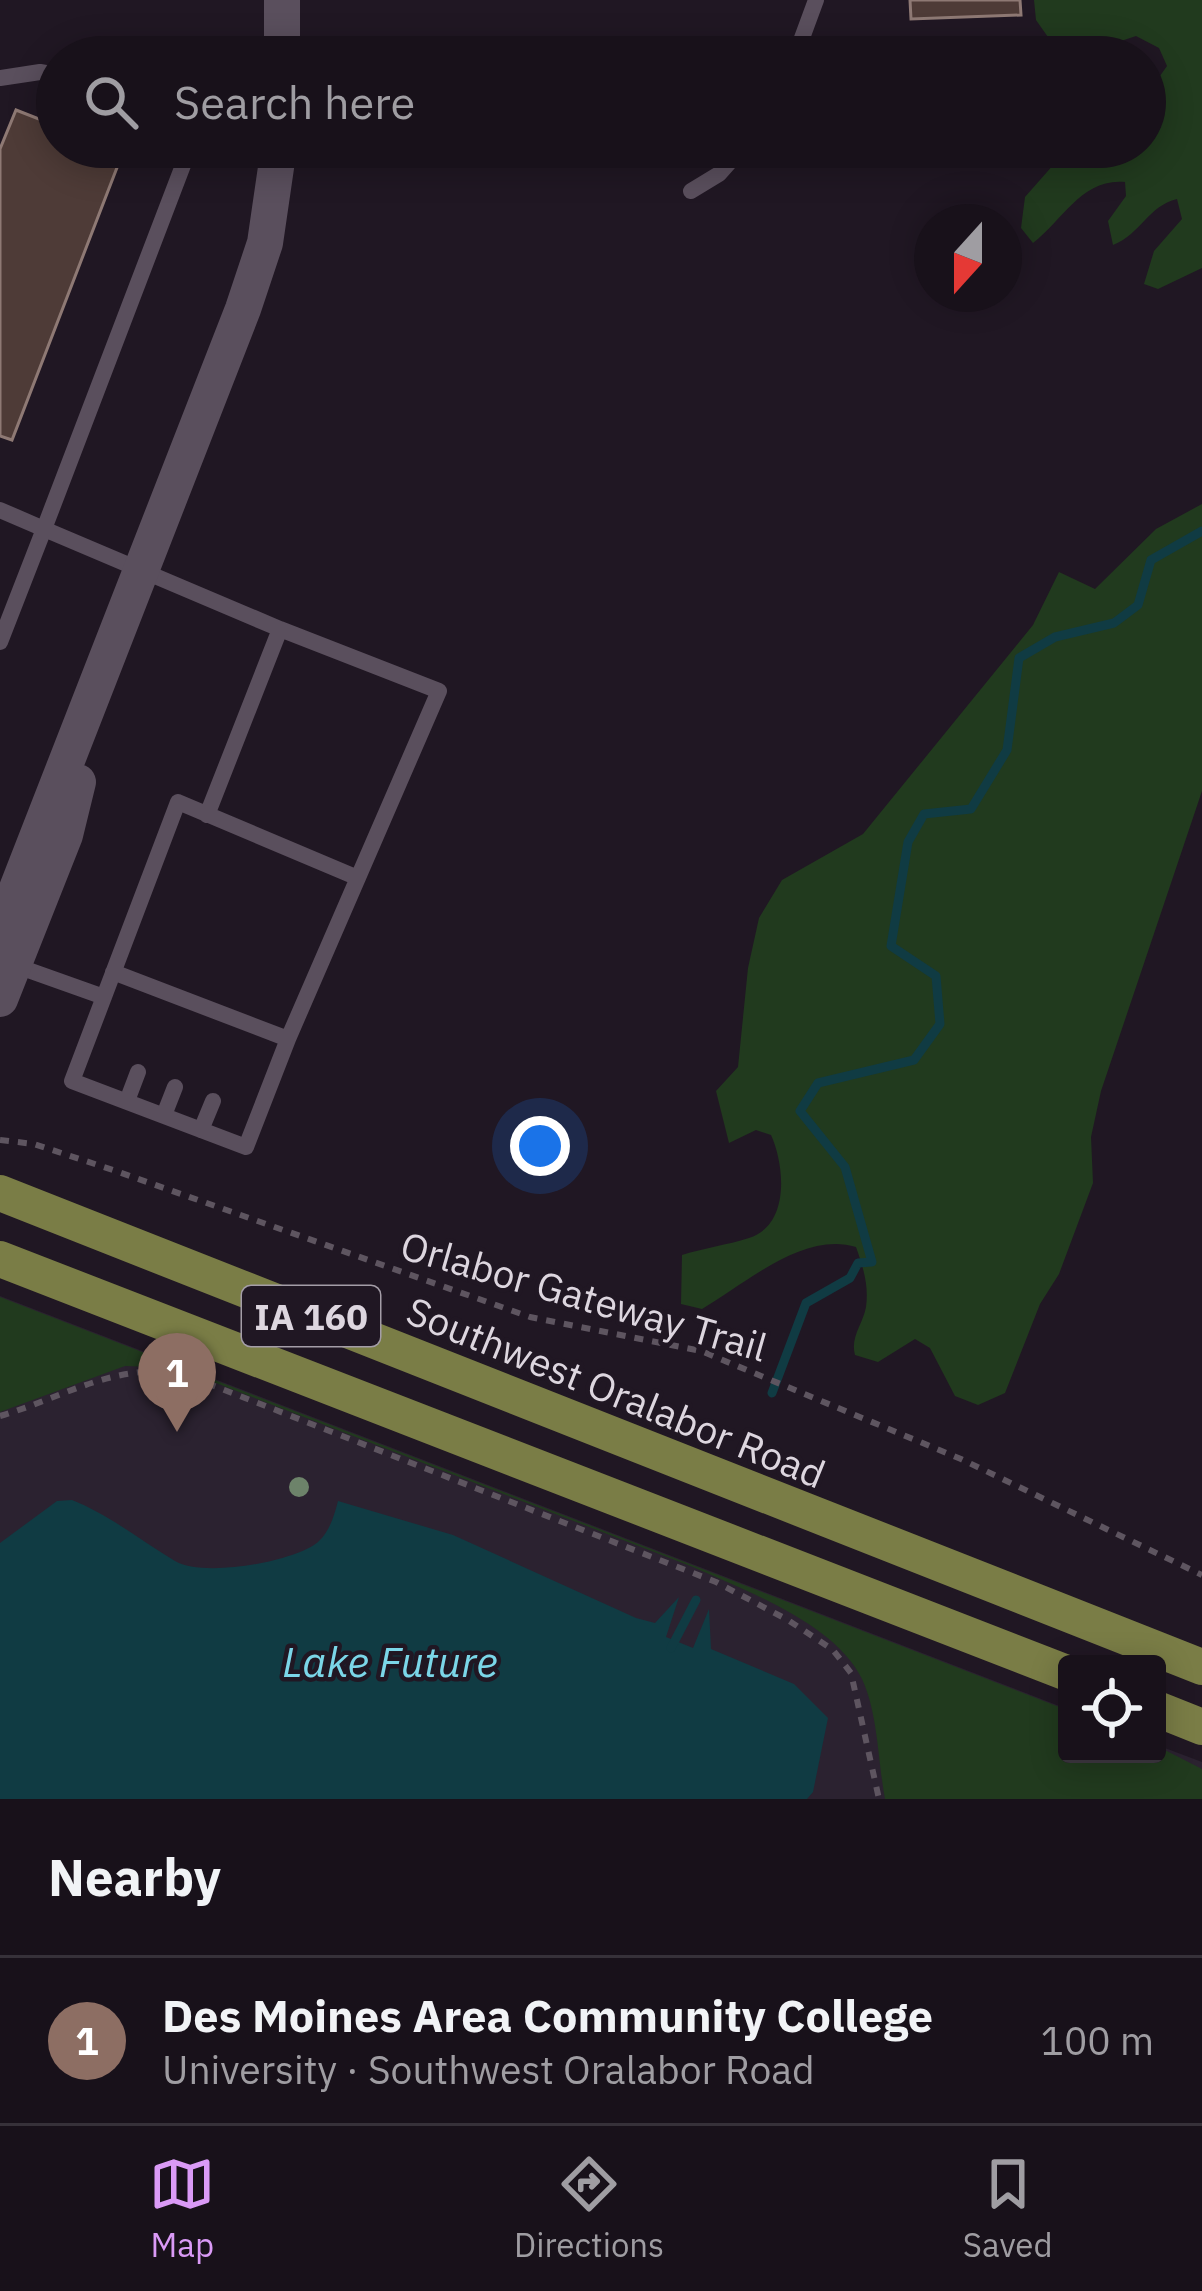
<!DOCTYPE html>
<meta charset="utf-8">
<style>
body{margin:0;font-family:"IBM Plex Sans",sans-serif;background:#211a23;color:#f1f3f6}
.controls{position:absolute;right:36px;bottom:36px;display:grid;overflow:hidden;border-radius:12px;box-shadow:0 6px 30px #0003}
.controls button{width:108px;height:108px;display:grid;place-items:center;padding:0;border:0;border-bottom:3px solid #363139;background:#18111a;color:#f1f3f6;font:60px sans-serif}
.compass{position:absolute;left:914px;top:204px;width:108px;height:108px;border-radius:50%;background:#18111a;box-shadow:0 6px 30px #0003;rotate:201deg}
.you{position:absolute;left:540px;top:1146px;width:42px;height:42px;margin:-30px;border:9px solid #fff;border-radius:50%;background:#1a73e8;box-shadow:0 0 0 18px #1a73e833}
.badge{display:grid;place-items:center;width:78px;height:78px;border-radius:50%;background:#da9af6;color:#fff;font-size:39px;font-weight:700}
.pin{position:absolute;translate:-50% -99px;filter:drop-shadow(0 3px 6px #0008)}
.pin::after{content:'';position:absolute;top:63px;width:42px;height:36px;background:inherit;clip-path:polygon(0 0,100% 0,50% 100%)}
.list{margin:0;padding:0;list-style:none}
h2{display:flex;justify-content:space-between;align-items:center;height:156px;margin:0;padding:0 48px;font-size:51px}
h2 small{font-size:39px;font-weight:400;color:#9f9da2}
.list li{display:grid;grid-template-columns:78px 1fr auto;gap:36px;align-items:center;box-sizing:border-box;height:168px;padding:0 48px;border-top:3px solid #363139}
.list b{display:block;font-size:45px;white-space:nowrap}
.list p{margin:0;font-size:39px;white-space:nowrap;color:#9f9da2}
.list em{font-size:39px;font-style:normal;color:#9f9da2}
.icon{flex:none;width:66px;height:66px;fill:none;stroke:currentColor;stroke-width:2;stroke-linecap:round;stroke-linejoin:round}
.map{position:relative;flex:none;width:1202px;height:1799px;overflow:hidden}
.search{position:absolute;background:#18111a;box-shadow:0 6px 30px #0003;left:36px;right:36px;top:36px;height:132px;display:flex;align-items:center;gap:30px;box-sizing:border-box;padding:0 42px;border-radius:66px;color:#9f9da2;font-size:45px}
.sheet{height:324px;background:#18111a}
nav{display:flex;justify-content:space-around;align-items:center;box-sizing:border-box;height:168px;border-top:3px solid #363139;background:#18111a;font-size:33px;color:#9f9da2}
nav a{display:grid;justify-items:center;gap:6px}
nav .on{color:#da9af6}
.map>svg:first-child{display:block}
.education{fill:#2b2230}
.green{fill:#213a1e}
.water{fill:#103b43}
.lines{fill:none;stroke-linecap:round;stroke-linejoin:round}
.stream{stroke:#103b43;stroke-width:9}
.building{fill:#4e3b37;stroke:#8e7974;stroke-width:3}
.path{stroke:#5e5560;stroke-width:6;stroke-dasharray:9 9;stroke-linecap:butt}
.service{stroke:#5a4f5d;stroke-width:16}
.tertiary{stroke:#5a4f5d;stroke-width:36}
.primary{stroke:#7a7d46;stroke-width:36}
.tree{fill:#6d836a}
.labels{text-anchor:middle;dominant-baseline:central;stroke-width:9;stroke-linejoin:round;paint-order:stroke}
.shield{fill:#201723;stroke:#a49da7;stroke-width:3}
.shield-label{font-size:36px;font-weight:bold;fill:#ddd6df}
.street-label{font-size:39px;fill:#ddd6df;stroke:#201723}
.water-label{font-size:42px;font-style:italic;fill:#7bd6e8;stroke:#201723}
</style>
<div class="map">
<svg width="1202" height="1799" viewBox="0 0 1202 1799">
<rect width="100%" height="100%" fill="#201723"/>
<path class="education" d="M0,1296L1067,1709V1754H1157V1745L1202,1762V1799H0Z"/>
<path class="green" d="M1034,0H1202V268L1158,289L1144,284L1154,251L1182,219L1177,199C1148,206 1141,234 1113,245L1108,221L1126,196L1125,182C1082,178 1063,220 1033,243L1021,228L1025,197L1069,147H1145V97L1167,66L1159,48L1136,36L1121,41L1116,57H1062L1036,20Z
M1202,504V791L1101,1091L1091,1137L1093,1183L1059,1274L1040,1304L1005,1393L978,1405L955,1396L930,1348L915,1339L878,1362L855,1355C850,1337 863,1324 866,1307C869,1285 863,1267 856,1247C803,1231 745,1284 702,1309L681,1304L682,1255C704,1248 727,1245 749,1238C790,1225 785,1166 771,1135L756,1130L729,1143L716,1091L738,1067L748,968L759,918L782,880L863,834L1033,625L1059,572L1095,589L1156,529Z
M0,1297L1067,1710V1754H1157V1746L1202,1769V1799H885C878,1762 878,1713 862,1679C835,1623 746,1591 693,1567L177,1368L125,1366L0,1412Z"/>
<path class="water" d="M72,1500C110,1515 141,1541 175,1561C203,1578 294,1562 318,1542C330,1531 334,1516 338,1501L453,1535L636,1618L655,1623L679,1597L666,1637L693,1648L709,1609L711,1649L794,1684L828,1718L813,1792L807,1799H0V1543L57,1501Z"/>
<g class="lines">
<path class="stream" d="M772,1393L806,1303L850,1278L858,1263L872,1262L845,1167L800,1111L818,1083L914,1060L940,1024L936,976L891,946L908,842L924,814L971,809L1007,750L1019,658L1055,637L1114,623L1138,605L1151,560L1202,531
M671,1648L696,1600"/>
</g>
<path class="building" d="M910,0H1020L1021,15L911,19Z
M16,110L57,126V147L123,152L12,440L0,436V149Z"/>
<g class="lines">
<path class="path" d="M0,1140L34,1144L113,1170L530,1317L701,1351L961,1459L1202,1575
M0,1416C62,1398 114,1363 181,1373L716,1582L788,1620L833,1650L851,1673L879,1799"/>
<path class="service" d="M795,57L816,0
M0,78L40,72L57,75
M691,191L719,174L743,147
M0,510L44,529L190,147
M0,642L44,529L280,629
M207,815L280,629L439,691L288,1039
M14,965L104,997
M113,972L288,1039L246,1147L72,1081L178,802L358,878
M127,1101L138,1072
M164,1115L175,1087
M201,1130L213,1101"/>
<path class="tertiary" d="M282,0V57
M0,932L243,309L265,243L279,147
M0,999L65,835L78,782"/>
<path class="primary" d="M0,1193L1202,1667
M0,1259L1067,1673
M1157,1709L1202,1727"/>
</g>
<circle class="tree" cx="299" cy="1487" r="10"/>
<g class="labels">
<rect class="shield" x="242" y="1286" width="138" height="60" rx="9"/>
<g class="shield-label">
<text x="311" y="1316">IA 160</text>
</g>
<g class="street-label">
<text transform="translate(584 1296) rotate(16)">Orlabor Gateway Trail</text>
<text transform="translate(616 1392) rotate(22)">Southwest Oralabor Road</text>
</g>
<g class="water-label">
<text x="390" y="1661">Lake Future</text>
</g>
</g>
</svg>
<div class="controls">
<button><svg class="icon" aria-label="locate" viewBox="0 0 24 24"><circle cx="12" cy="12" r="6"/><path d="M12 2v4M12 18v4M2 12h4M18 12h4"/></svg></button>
</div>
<svg class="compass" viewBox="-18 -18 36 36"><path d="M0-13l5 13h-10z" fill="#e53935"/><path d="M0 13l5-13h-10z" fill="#9f9da2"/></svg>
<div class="you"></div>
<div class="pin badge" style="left:177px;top:1432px;background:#8d6e63">1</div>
<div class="search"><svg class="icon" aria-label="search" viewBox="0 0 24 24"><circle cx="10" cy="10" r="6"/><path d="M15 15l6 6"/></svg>Search here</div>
</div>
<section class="sheet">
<h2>Nearby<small></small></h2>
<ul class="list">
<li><span class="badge" style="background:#8d6e63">1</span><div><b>Des Moines Area Community College</b><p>University · Southwest Oralabor Road</p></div><em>100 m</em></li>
</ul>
</section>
<nav>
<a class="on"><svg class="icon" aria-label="map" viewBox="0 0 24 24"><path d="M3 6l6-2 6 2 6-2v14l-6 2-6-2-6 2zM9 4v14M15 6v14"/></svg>Map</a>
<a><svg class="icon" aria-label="directions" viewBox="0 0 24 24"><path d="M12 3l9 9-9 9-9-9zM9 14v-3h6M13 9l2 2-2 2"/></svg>Directions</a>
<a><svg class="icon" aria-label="saved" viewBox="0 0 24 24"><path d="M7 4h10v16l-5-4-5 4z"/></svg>Saved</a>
</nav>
